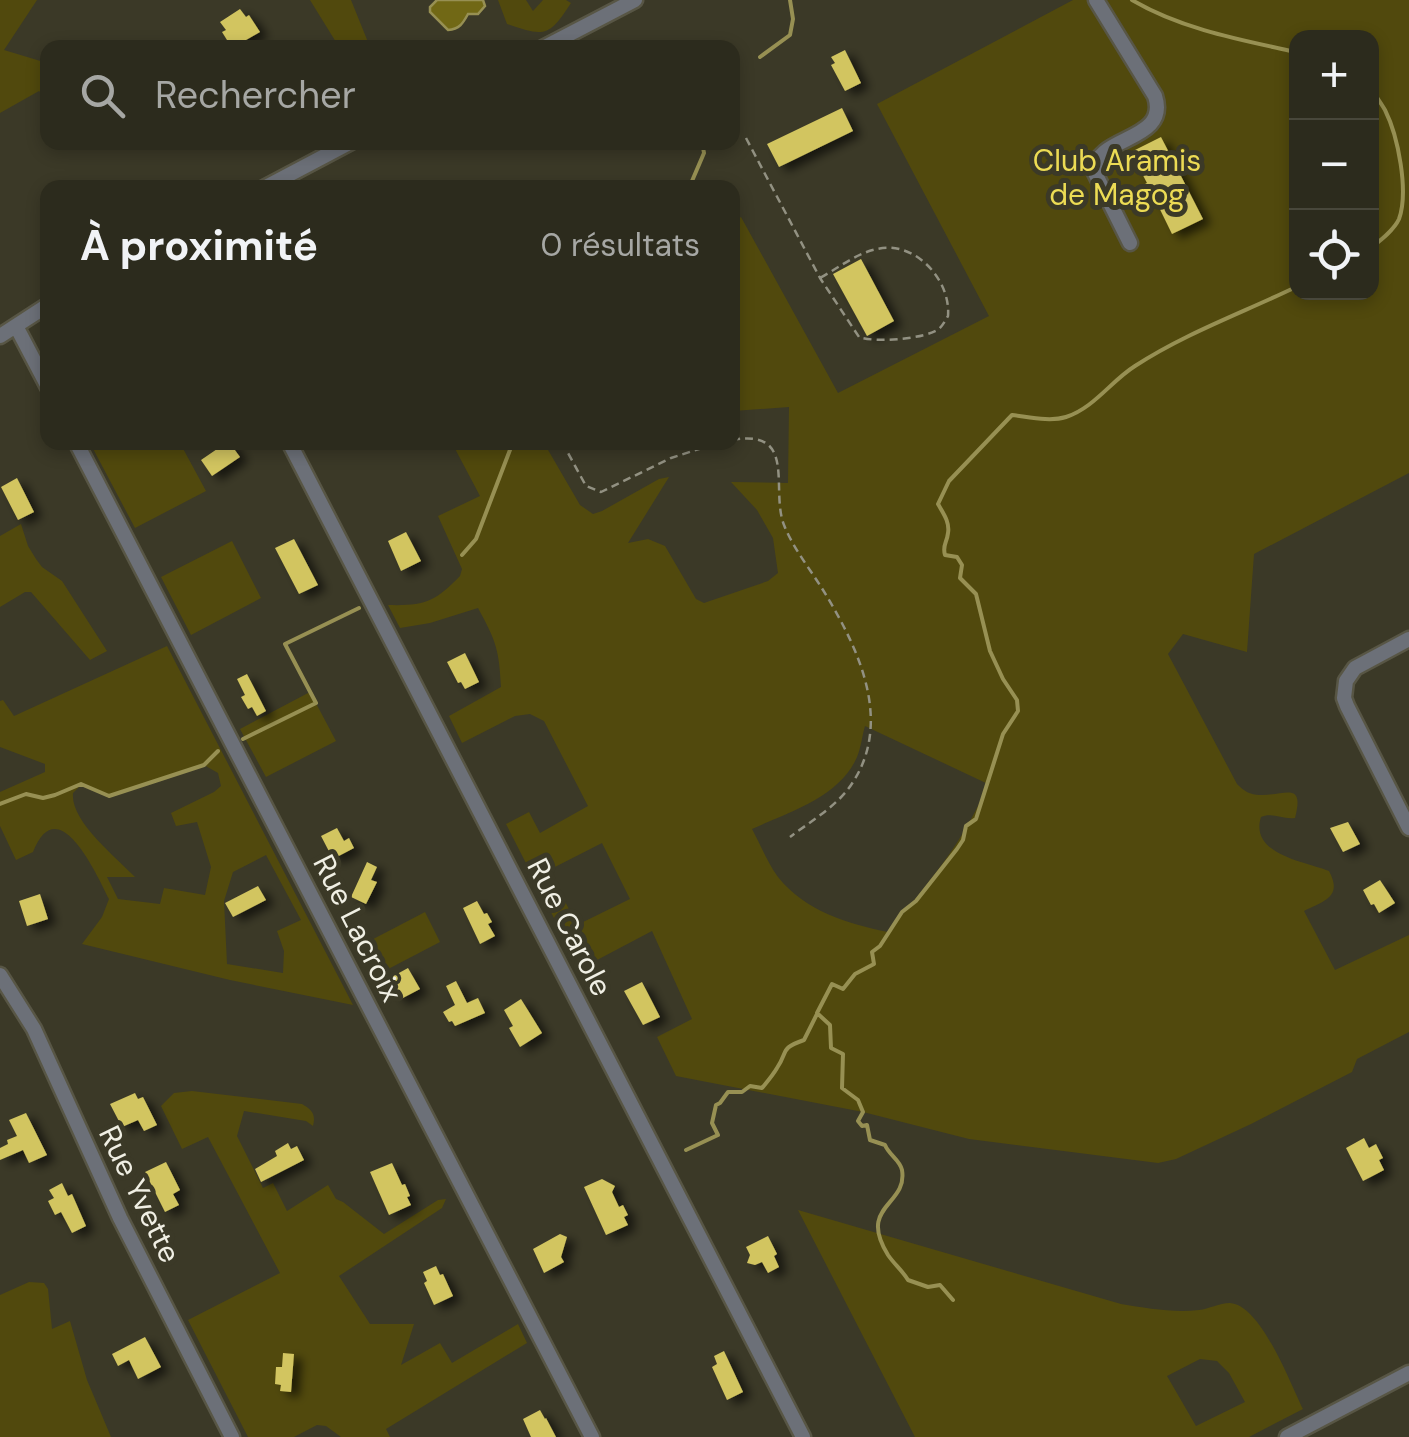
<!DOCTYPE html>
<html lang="fr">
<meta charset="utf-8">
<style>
body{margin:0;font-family:"DM Sans",sans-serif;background:#343326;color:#f1f3f6}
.controls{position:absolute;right:30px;top:30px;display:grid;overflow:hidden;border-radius:20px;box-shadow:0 5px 15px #0003}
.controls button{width:90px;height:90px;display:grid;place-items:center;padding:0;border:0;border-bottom:2px solid #48473b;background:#2c2b1d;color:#f1f3f6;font:50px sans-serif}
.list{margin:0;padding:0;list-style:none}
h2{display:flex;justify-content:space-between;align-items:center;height:130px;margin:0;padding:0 40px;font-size:42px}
h2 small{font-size:32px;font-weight:400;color:#a6a7a4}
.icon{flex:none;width:55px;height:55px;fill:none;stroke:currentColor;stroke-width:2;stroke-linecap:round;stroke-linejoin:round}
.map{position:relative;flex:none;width:1409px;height:1437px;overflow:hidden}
.search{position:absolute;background:#2c2b1d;box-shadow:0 5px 15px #0003;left:40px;top:40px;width:700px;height:110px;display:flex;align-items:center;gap:25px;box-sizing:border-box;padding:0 35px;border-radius:20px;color:#a6a7a4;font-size:38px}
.panel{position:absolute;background:#2c2b1d;box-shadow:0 5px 15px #0003;left:40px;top:180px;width:700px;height:270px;border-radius:20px}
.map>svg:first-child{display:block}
.green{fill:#51490d;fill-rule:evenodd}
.water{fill:#716815;stroke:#979053;stroke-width:2.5}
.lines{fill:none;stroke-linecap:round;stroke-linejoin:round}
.stream{stroke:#979053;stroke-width:4}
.building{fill:#d2c560;filter:url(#shadow)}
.minor-casing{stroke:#585645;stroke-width:19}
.path{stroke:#929182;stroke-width:2.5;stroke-dasharray:8 5;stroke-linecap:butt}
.minor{stroke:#6c7078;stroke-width:14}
.labels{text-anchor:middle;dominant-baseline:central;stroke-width:10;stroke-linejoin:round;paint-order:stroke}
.park-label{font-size:30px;fill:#ecdb54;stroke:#3b3927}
.street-label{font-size:30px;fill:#f0efe4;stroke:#3b3927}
</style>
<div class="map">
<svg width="1409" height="1437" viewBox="0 0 1409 1437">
<defs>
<filter id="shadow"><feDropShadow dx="8" dy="5" stdDeviation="5" flood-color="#0009"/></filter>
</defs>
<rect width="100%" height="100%" fill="#3b3927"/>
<path class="green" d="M0,0H37L4,50L47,63L48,100L39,91L0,113Z
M310,0H351L370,47H339Z
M498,0H526L533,11L543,0H566L571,3C549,37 545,37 507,24Z
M1073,0H1409V473L1254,554L1247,652L1183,634L1168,654L1237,784C1244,791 1250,795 1260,795C1284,796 1305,780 1295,818C1283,820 1272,812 1261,817C1249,855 1307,862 1329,871C1343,897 1324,901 1304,911L1335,970L1409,935V1032L1357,1059L1352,1072L1251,1124L1176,1159L1158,1163L969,1139L863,1112L676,1076L657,1037L692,1019L652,931L580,969L506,824L529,812L540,833L588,806L544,721L530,714L515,716L462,743L449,716L501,687C499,649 496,641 478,608L430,623L400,628L388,605C424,606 435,602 460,576L462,569L438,516L480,496L452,443H544L580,505L593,514L602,511L659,479L669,477L628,543L648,539L665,546L696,599L704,603L768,581L778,573L773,538L757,510L731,482L788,483L789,407L733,411V222L741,217L838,393L989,316L877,104ZM1296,38H1372V292H1296ZM865,726L988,784C964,842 928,884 888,932C848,924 805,911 778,877C768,863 760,844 752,829C789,812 840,797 857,757C861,748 862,736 865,726ZM602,843L630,899L577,925L549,870Z
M90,443H180L206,491L135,528Z
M21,524L28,546L36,559L42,567L62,581L107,651L90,660L31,592H25L0,607V536Z
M232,541L261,598L191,635L161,577Z
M167,646L353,1005L230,980L82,944L102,917L109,899C97,875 58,788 33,852L16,860L0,826V792L45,772V764L0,747V701L3,700L14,716ZM204,765L218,773L221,786L214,792L171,813L176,826L197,822L211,867L205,895L164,888L160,904L118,899L107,877H135C116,857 70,821 73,793L82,784L109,796ZM266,855L301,920L277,931L284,951L283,973L227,964L224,901L233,872Z
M310,692L336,741L266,777L240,729Z
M425,912L440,942L371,978L356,948Z
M192,1091L302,1104C312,1110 316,1114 313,1126L306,1121L244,1111L237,1136L263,1188L273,1183L287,1211L328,1185L336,1199L343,1202L384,1234L438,1200L446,1199L442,1208L339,1276L370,1324H414L401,1365L440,1343L452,1363L518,1324L527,1343L386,1429L390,1437H341L326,1426L317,1425L294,1437H248L188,1320L280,1273L208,1137L182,1149L161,1106L174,1093Z
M798,1210L1121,1304C1146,1308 1173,1313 1199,1310C1209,1309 1219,1303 1230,1303C1261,1305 1290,1383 1303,1409L1249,1437H915ZM1200,1359L1217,1361L1229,1373L1245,1402L1196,1426L1167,1376Z
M29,1282L44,1283L48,1289L52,1329L70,1321L87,1380L111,1437H0V1295Z"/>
<path class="water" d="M437,0H483L485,6L478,14H468C463,23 460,29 448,30L430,12V7Z"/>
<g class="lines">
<path class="stream" d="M1132,0C1181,29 1241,40 1296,52
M760,57L790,35L793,19L790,0
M1372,90C1376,96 1381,103 1385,110C1398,136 1409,191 1399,219C1394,230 1381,240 1372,247
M689,188L704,153L702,142
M462,555L476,539L513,442
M243,739L316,703L285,644L359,608
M0,804L26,794L43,798L55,795L81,784L109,796L204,765L218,751
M686,1150L718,1135L712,1123L716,1105L720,1103L728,1092H742L750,1086L762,1088C767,1082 773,1075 777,1068C789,1050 779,1049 804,1040L817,1014
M953,1300L940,1285L928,1287L908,1280C902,1270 894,1264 888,1255C857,1205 908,1206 902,1170C900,1160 889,1155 885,1145L870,1140L867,1125L862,1126L858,1121L863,1112L858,1100L842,1088L843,1054L831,1048L830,1025L817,1013L832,984L843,989L855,974L874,964L872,952L880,946L902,912L916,901L957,849L963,840L966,826L976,819L1003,734L1018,711L1017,700L1003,679L990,651L976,594L960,578L962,565L957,557L945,555C942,545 947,543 948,533C950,522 943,513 938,504L949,481L1012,415C1029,417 1050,422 1066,417C1094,408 1111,381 1135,366C1186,333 1242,313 1296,287"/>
</g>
<path class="building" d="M240,9L246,17L249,15L260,32L232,48L222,32L226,30L220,22Z
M845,50L861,83L845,91L831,65L835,63L831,57Z
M842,108L853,131L779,167L767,144Z
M1161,137L1203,219L1172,234L1153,195L1147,198L1141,186L1147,183L1131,152Z
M861,259L894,321L867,336L833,274Z
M217,442H229L240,457L212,476L201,460L220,447Z
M17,478L34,512L18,520L1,487Z
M406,532L421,561L401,571L388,541Z
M294,539L318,585L299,594L275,548Z
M465,653L479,682L465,689L461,682L458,683L447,662Z
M247,674L266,711L257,716L252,707L248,709L241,697L245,695L237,679Z
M1348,822L1360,844L1343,852L1330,828Z
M337,828L344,841L349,838L354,848L333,859L321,836Z
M367,862L377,867L371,880L377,882L366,904L351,897Z
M1380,880L1395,903L1379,913L1374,904L1371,905L1363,890Z
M258,886L266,900L233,917L225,903Z
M40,894L48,919L27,926L19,901Z
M477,901L484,914L487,913L492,922L488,924L495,936L480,944L463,908Z
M408,968L420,989L399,1000L388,979Z
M456,981L467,1003L478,998L485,1013L455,1026L452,1021L449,1022L443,1012L455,1005L446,986Z
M642,982L660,1017L643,1025L624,991Z
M521,999L542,1033L520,1047L509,1028L513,1026L504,1010Z
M135,1093L138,1099L143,1097L157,1125L144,1131L138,1120L122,1127L110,1104Z
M26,1113L47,1155L29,1163L23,1150L0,1160V1148L8,1144L7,1140L17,1136L9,1120Z
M1364,1138L1369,1148L1376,1144L1383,1158L1379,1160L1384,1170L1363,1181L1346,1148Z
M288,1143L291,1149L297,1146L304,1160L261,1182L255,1169L277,1156L275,1151Z
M166,1162L180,1190L173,1194L179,1205L165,1212L145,1172Z
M392,1163L402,1185L405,1184L410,1196L407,1197L411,1205L389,1215L370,1172Z
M602,1179L615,1186L612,1192L619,1207L623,1205L628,1215L624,1217L628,1225L606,1235L584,1187Z
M62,1183L68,1196L72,1194L86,1226L72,1233L61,1212L55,1215L48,1201L54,1198L49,1190Z
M560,1234L567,1237L561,1257L564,1262L544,1273L533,1249Z
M768,1236L777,1254L774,1256L779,1267L768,1273L762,1262L755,1265L747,1263L750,1255L746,1247Z
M436,1266L440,1275L443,1274L453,1296L434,1305L424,1283L427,1281L423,1272Z
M145,1337L161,1367L138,1379L129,1360L118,1366L112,1354Z
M724,1351L743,1392L727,1400L712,1367L717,1364L714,1356Z
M283,1353L294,1354L291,1392L280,1391L281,1385L275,1384L276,1367H282Z
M540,1410L545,1419L546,1418L556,1437H531L523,1419Z"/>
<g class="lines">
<defs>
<path id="minor" d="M1096,0L1155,96C1170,142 1096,135 1094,171L1130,243
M543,48L635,0
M264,188L351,142
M16,326L48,387
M0,336L48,305
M76,442L592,1437
M289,442L803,1437
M1409,639L1355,668L1346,681L1344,698L1347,706L1409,828
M0,975L34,1029L120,1218L232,1437
M1287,1437L1409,1373"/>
</defs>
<use href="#minor" class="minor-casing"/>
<path class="path" d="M746,138L820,278L859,337C875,343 925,339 939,329C943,325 945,321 948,316C951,280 915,240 877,249C857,253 838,268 820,278
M732,440C798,428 770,489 784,525C793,548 810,569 823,590C858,647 893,720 853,782C839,805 811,821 790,837
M562,442L586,486L601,492L671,458L721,442"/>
<use href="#minor" class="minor"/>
</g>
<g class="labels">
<g class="park-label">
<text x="1117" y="160">Club Aramis<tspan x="1117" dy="34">de Magog</tspan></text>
</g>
<g class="street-label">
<text transform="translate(570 927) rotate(63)">Rue Carole</text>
<text transform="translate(358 928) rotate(63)">Rue Lacroix</text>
<text transform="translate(140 1194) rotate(64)">Rue Yvette</text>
</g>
</g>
</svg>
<div class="controls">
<button>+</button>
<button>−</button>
<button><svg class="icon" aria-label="locate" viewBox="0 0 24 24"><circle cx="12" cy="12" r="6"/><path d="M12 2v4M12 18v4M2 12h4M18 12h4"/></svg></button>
</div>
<div class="search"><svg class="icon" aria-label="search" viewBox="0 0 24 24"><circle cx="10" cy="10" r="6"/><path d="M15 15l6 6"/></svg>Rechercher</div>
<section class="panel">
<h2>À proximité<small>0 résultats</small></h2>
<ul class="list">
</ul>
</section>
</div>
